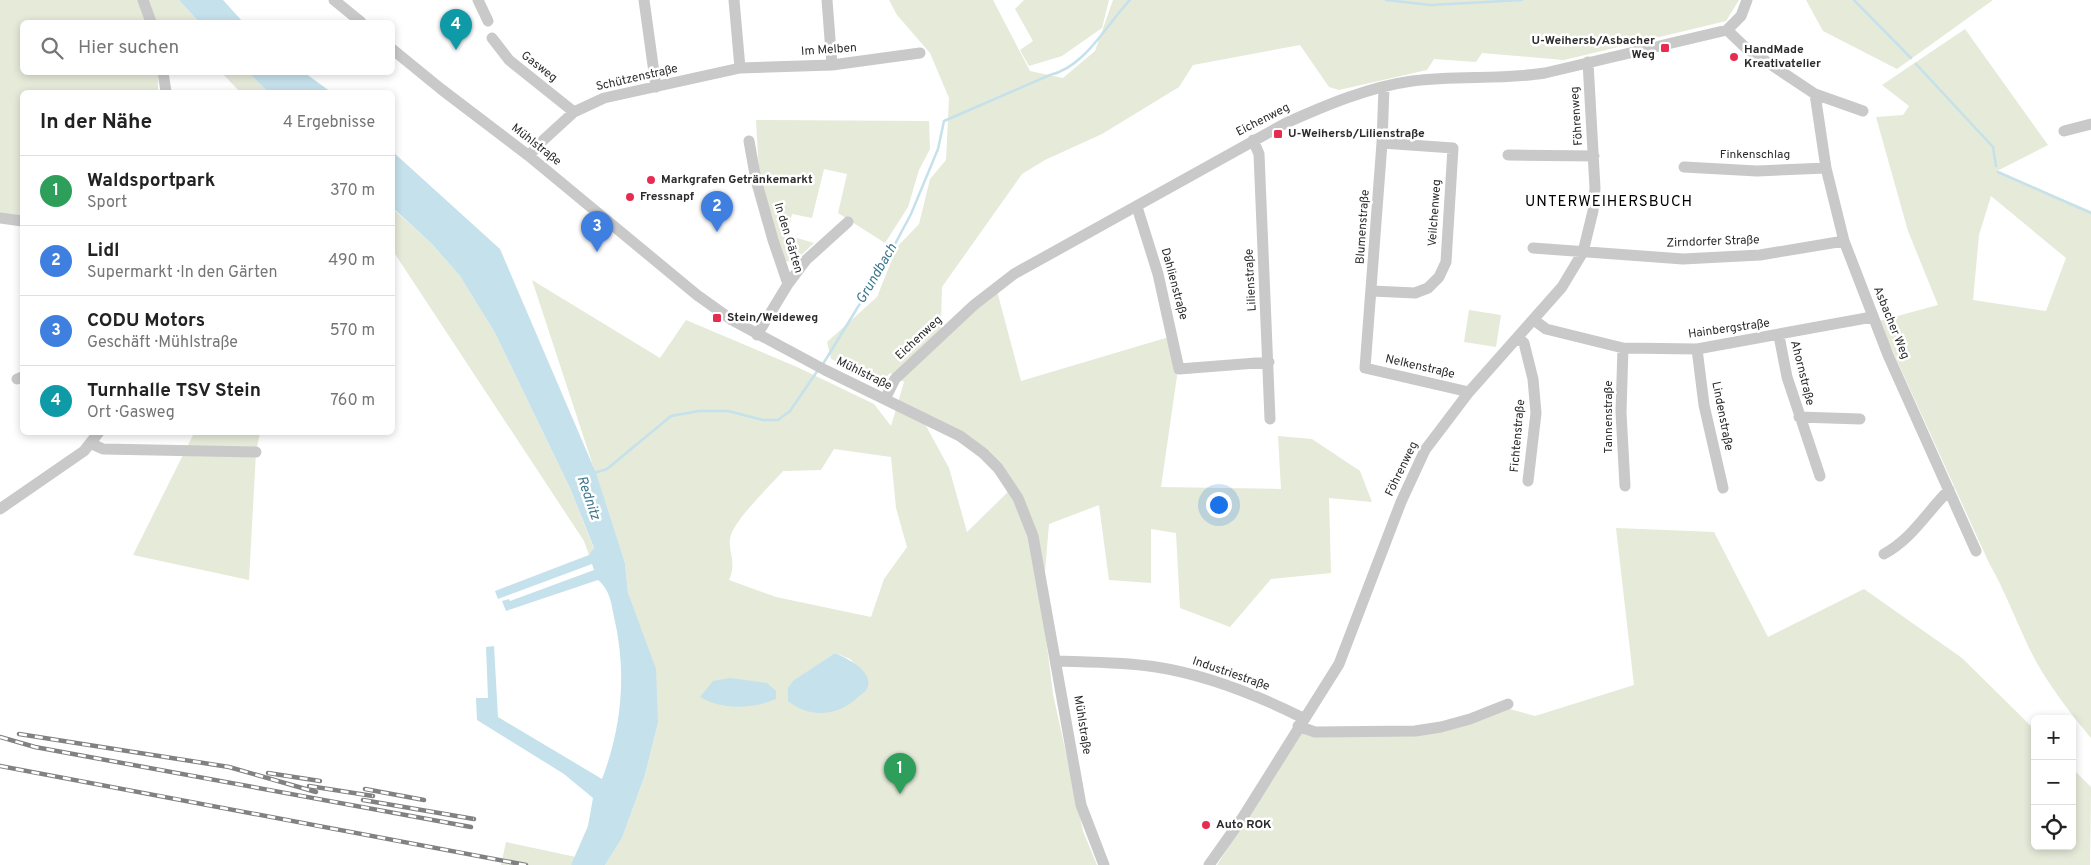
<!DOCTYPE html>
<html lang="de">
<meta charset="utf-8">
<style>
body{margin:0;font-family:Overpass,sans-serif;background:#f2f2f2;color:#222}
.controls{position:absolute;right:15px;bottom:15px;display:grid;overflow:hidden;border-radius:8px;box-shadow:0 2px 8px #0003}
.controls button{width:45px;height:45px;display:grid;place-items:center;padding:0;border:0;border-bottom:1px solid #e0e0e0;background:#fff;color:#222;font:25px sans-serif}
.you{position:absolute;left:1218px;top:504px;width:18px;height:18px;margin:-12px;border:4px solid #fff;border-radius:50%;background:#1a73e8;box-shadow:0 0 0 8px #1a73e833}
.badge{display:grid;place-items:center;width:32px;height:32px;border-radius:50%;background:#e62c50;color:#fff;font-size:16px;font-weight:700}
.pin{position:absolute;translate:-50% -41px;filter:drop-shadow(0 1px 2px #0008)}
.pin::after{content:'';position:absolute;top:26px;width:18px;height:15px;background:inherit;clip-path:polygon(0 0,100% 0,50% 100%)}
.list{margin:0;padding:0;list-style:none}
h2{display:flex;justify-content:space-between;align-items:center;height:65px;margin:0;padding:0 20px;font-size:21px}
h2 small{font-size:16px;font-weight:400;color:#767676}
.list li{display:grid;grid-template-columns:32px 1fr auto;gap:15px;align-items:center;box-sizing:border-box;height:70px;padding:0 20px;border-top:1px solid #e0e0e0}
.list b{display:block;font-size:19px;white-space:nowrap}
.list p{margin:0;font-size:16px;white-space:nowrap;color:#767676}
.list em{font-size:16px;font-style:normal;color:#767676}
.icon{flex:none;width:28px;height:28px;fill:none;stroke:currentColor;stroke-width:2;stroke-linecap:round;stroke-linejoin:round}
.map{position:relative;flex:none;width:2091px;height:865px;overflow:hidden}
.search{position:absolute;background:#fff;box-shadow:0 2px 8px #0003;left:20px;top:20px;width:375px;height:55px;display:flex;align-items:center;gap:12px;box-sizing:border-box;padding:0 18px;border-radius:8px;color:#767676;font-size:19px}
.panel{position:absolute;background:#fff;box-shadow:0 2px 8px #0003;left:20px;top:90px;width:375px;height:345px;border-radius:8px}
.map>svg:first-child{display:block}
.green{fill:#e5ead9;fill-rule:evenodd}
.water{fill:#c5e1eb}
.lines{fill:none;stroke-linecap:round;stroke-linejoin:round}
.stream{stroke:#c5e1eb;stroke-width:2.5}
.minor{stroke:#c9c9c9;stroke-width:11}
.rail-casing{stroke:#818181;stroke-width:4.5}
.rail{stroke:#fff;stroke-width:2.5;stroke-dasharray:8;stroke-linecap:butt}
.poi-dot{fill:#e62c50;stroke:#fff;stroke-width:2}
.labels{text-anchor:middle;dominant-baseline:central;stroke-width:5;stroke-linejoin:round;paint-order:stroke}
.poi-label{font-size:12px;font-weight:bold;fill:#2c2c2c;stroke:#fff;text-anchor:start}
.street-label{font-size:12px;fill:#2c2c2c;stroke:#fff}
.water-label{font-size:14px;font-style:italic;fill:#3b788e;stroke:#fff}
.quarter-label{font-size:15px;letter-spacing:1px;fill:#000;stroke:#fff}
</style>
<div class="map">
<svg width="2091" height="865" viewBox="0 0 2091 865">
<rect width="100%" height="100%" fill="#fff"/>
<path class="green" d="M0,0H179L199,22H22V72L158,73V92H22V218L0,214Z
M889,0H993L1030,71L1063,78L1095,51L1113,0H1739L1726,21L1564,60L1482,53L1476,62L1434,59L1427,70L1339,90L1329,87L1300,45L1193,65L1179,87L1102,134L1045,160L1022,174L942,287L941,323L946,335L997,291L1021,381L1169,337L1177,376L1161,487L1281,489L1278,436L1312,439L1360,471L1372,502L1329,498L1331,573L1271,579L1230,627L1180,608L1176,533L1151,529V583L1109,580L1099,505L1049,524L1042,607L1053,694L1083,831L1097,865H605L622,838L645,775L658,723L628,593L625,563L532,280L660,358L686,320L797,367L874,404L891,426L904,382L890,373L881,382L831,359L827,342L877,297L897,247L919,224L930,179L946,160L949,98L930,53L897,15ZM925,424L961,438L1013,487L967,532L949,468ZM834,449L891,457L896,508L907,547L884,579L871,617L776,597L729,580C738,560 726,550 731,535C737,517 770,486 783,471L821,470ZM835,653L850,659L863,672L794,681Z
M1024,0H1109L1102,28L1062,56L1029,66L1020,50L1033,41L1015,9Z
M1806,0H1993L1897,69L1823,31Z
M1965,29L2048,145L1997,171L2091,211V738C2068,710 2046,682 2030,650C2016,621 2005,591 1989,563L1879,321L1938,305L1908,231L1876,117L1903,115L1909,106L1882,85ZM1991,196L2066,258L2046,311L1973,300L1979,235Z
M222,73H249L268,92H240Z
M756,120L929,121L930,149L919,170L908,207L885,243L838,213L847,174L824,169L812,218L792,214L787,235L814,243L794,262L784,261L759,173Z
M392,208L432,244L460,276L495,333L570,488L594,549L589,555L584,541L393,251Z
M1469,310L1501,315L1496,347L1464,342Z
M194,433H260L256,452L249,580L133,555Z
M1616,528L1714,532L1768,637L1864,589L1962,658L2035,730V846H2072V768L2091,787L2090,865H1217L1301,733L1391,735L1506,708L1535,716L1634,685Z
M506,842L576,857L571,865H501Z"/>
<path class="water" d="M179,0H223L243,22H199Z
M249,73H305L331,92H268Z
M393,152L500,249L596,473L625,563L628,593L656,669L658,723L645,775L622,838L605,865H571L588,826L593,798L564,774L477,720L476,698H488L486,647L494,646L498,717L602,779C622,727 627,672 614,617C611,602 610,590 598,580L506,611L502,601L509,599L510,601L594,570L592,564L498,599L495,591L589,555L594,548L570,488L495,333L460,276L432,244L393,208Z
M835,653C846,658 872,670 868,686C867,691 862,694 858,697C838,716 810,719 788,701V688L793,681Z
M730,678L767,683L776,691V699C753,709 721,710 700,697L713,681Z"/>
<g class="lines">
<path class="stream" d="M1386,0L1431,5L1522,0
M1854,0L1911,58
M1916,64L1993,147L1996,166
M1998,172L2091,213
M823,364L886,261L911,214L938,149L944,121L1050,75C1085,67 1106,25 1130,0
M594,473L607,469L671,416L699,411H728L763,420H778L790,411L818,370"/>
<path class="minor" d="M143,0L151,22
M334,0L361,22
M478,0L488,21
M644,0L656,87
M734,0L740,68
M827,0L832,65
M1727,30L1746,48L1815,94L1863,111
M492,38L509,60L574,112
M392,49L441,89L529,156L697,295L732,320L825,370L960,436L983,453L998,468L1018,498L1033,536L1081,805L1104,865
M163,72L166,92
M1384,87L1382,143L1365,368L1469,392
M1815,94L1826,168L1844,241L1888,355L1976,551
M2064,131L2091,124
M1253,140L1259,154L1270,419
M749,141L756,180L773,240L788,284
M1508,155L1594,156
M529,156L539,144L574,112L604,98L740,68L832,65L920,53
M1684,167L1757,171L1826,168
M1137,207L1158,274L1179,369L1269,362
M0,218L22,221
M1533,248L1683,259L1760,255L1844,241
M1372,291L1415,293L1428,288L1439,277L1446,262L1453,148L1382,143
M1534,320L1546,329L1623,348L1697,349L1872,317
M757,335L788,284L806,260L848,222
M1779,336L1787,377L1820,476
M1518,338L1524,343L1533,379L1536,413L1528,481
M1623,348L1621,412L1625,486
M1697,349L1704,405L1723,488
M17,379L22,377
M885,399L895,379L974,305L1014,274L1286,123C1326,105 1369,87 1412,81C1457,75 1501,80 1545,73L1727,30L1741,16L1747,0
M1799,417L1860,419
M92,444L103,449L256,452
M0,509L84,451L99,432
M1884,554C1912,539 1927,512 1949,490
M1057,661C1089,662 1124,662 1156,667C1208,675 1257,695 1303,718
M1298,726L1315,732L1415,731L1441,727L1470,719L1508,704
M1209,865L1243,817L1339,664L1401,502L1425,450L1469,392L1562,287L1583,252L1593,211L1595,188L1588,62"/>
<defs>
<path id="rail" d="M19,734L229,767L316,792
M0,737L35,747L471,827
M0,766L526,865
M268,773L320,781
M309,786L373,796
M365,789L424,800
M363,800L474,819"/>
</defs>
<use href="#rail" class="rail-casing"/>
<use href="#rail" class="rail"/>
</g>
<g class="poi-dot">
<rect x="1660" y="43" width="10" height="10" rx="2.5"/>
<circle cx="1734" cy="57" r="5"/>
<rect x="1273" y="129" width="10" height="10" rx="2.5"/>
<circle cx="651" cy="180" r="5"/>
<circle cx="630" cy="197" r="5"/>
<rect x="712" y="313" width="10" height="10" rx="2.5"/>
<circle cx="1206" cy="825" r="5"/>
</g>
<g class="labels">
<g class="poi-label">
<text x="1655" y="41" text-anchor="end">U-Weihersb/Asbacher<tspan x="1655" dy="14">Weg</tspan></text>
<text x="1744" y="50">HandMade<tspan x="1744" dy="14">Kreativatelier</tspan></text>
<text x="1288" y="134">U-Weihersb/Lilienstraße</text>
<text x="661" y="180">Markgrafen Getränkemarkt</text>
<text x="640" y="197">Fressnapf</text>
<text x="727" y="318">Stein/Weideweg</text>
<text x="1216" y="825">Auto ROK</text>
</g>
<g class="street-label">
<text transform="translate(829 50) rotate(-4)">Im Melben</text>
<text transform="translate(539 67) rotate(38)">Gasweg</text>
<text transform="translate(637 78) rotate(-13)">Schützenstraße</text>
<text transform="translate(1577 116) rotate(-94)">Föhrenweg</text>
<text transform="translate(1263 120) rotate(-27)">Eichenweg</text>
<text transform="translate(536 145) rotate(38)">Mühlstraße</text>
<text x="1755" y="155">Finkenschlag</text>
<text transform="translate(1435 213) rotate(-86)">Veilchenweg</text>
<text transform="translate(1363 227) rotate(-86)">Blumenstraße</text>
<text transform="translate(788 238) rotate(73)">In den Gärten</text>
<text transform="translate(1713 242) rotate(-2)">Zirndorfer Straße</text>
<text transform="translate(1251 280) rotate(-93)">Lilienstraße</text>
<text transform="translate(1174 284) rotate(75)">Dahlienstraße</text>
<text transform="translate(1891 323) rotate(68)">Asbacher Weg</text>
<text transform="translate(1729 329) rotate(-8)">Hainbergstraße</text>
<text transform="translate(919 338) rotate(-43)">Eichenweg</text>
<text transform="translate(1420 367) rotate(13)">Nelkenstraße</text>
<text transform="translate(1802 373) rotate(76)">Ahornstraße</text>
<text transform="translate(864 374) rotate(26)">Mühlstraße</text>
<text transform="translate(1722 416) rotate(79)">Lindenstraße</text>
<text transform="translate(1609 417) rotate(-90)">Tannenstraße</text>
<text transform="translate(1518 436) rotate(-85)">Fichtenstraße</text>
<text transform="translate(1402 469) rotate(-64)">Föhrenweg</text>
<text transform="translate(1231 674) rotate(19)">Industriestraße</text>
<text transform="translate(1082 725) rotate(81)">Mühlstraße</text>
</g>
<g class="water-label">
<text transform="translate(877 274) rotate(-60)">Grundbach</text>
<text transform="translate(588 498) rotate(71)">Rednitz</text>
</g>
<g class="quarter-label">
<text x="1609" y="202">UNTERWEIHERSBUCH</text>
</g>
</g>
</svg>
<div class="controls">
<button>+</button>
<button>−</button>
<button><svg class="icon" aria-label="locate" viewBox="0 0 24 24"><circle cx="12" cy="12" r="6"/><path d="M12 2v4M12 18v4M2 12h4M18 12h4"/></svg></button>
</div>
<div class="you"></div>
<div class="pin badge" style="left:900px;top:794px;background:#2e9e5b">1</div>
<div class="pin badge" style="left:717px;top:232px;background:#3f7fe0">2</div>
<div class="pin badge" style="left:597px;top:252px;background:#3f7fe0">3</div>
<div class="pin badge" style="left:456px;top:50px;background:#0f9aa8">4</div>
<div class="search"><svg class="icon" aria-label="search" viewBox="0 0 24 24"><circle cx="10" cy="10" r="6"/><path d="M15 15l6 6"/></svg>Hier suchen</div>
<section class="panel">
<h2>In der Nähe<small>4 Ergebnisse</small></h2>
<ul class="list">
<li><span class="badge" style="background:#2e9e5b">1</span><div><b>Waldsportpark</b><p>Sport</p></div><em>370 m</em></li>
<li><span class="badge" style="background:#3f7fe0">2</span><div><b>Lidl</b><p>Supermarkt · In den Gärten</p></div><em>490 m</em></li>
<li><span class="badge" style="background:#3f7fe0">3</span><div><b>CODU Motors</b><p>Geschäft · Mühlstraße</p></div><em>570 m</em></li>
<li><span class="badge" style="background:#0f9aa8">4</span><div><b>Turnhalle TSV Stein</b><p>Ort · Gasweg</p></div><em>760 m</em></li>
</ul>
</section>
</div>
